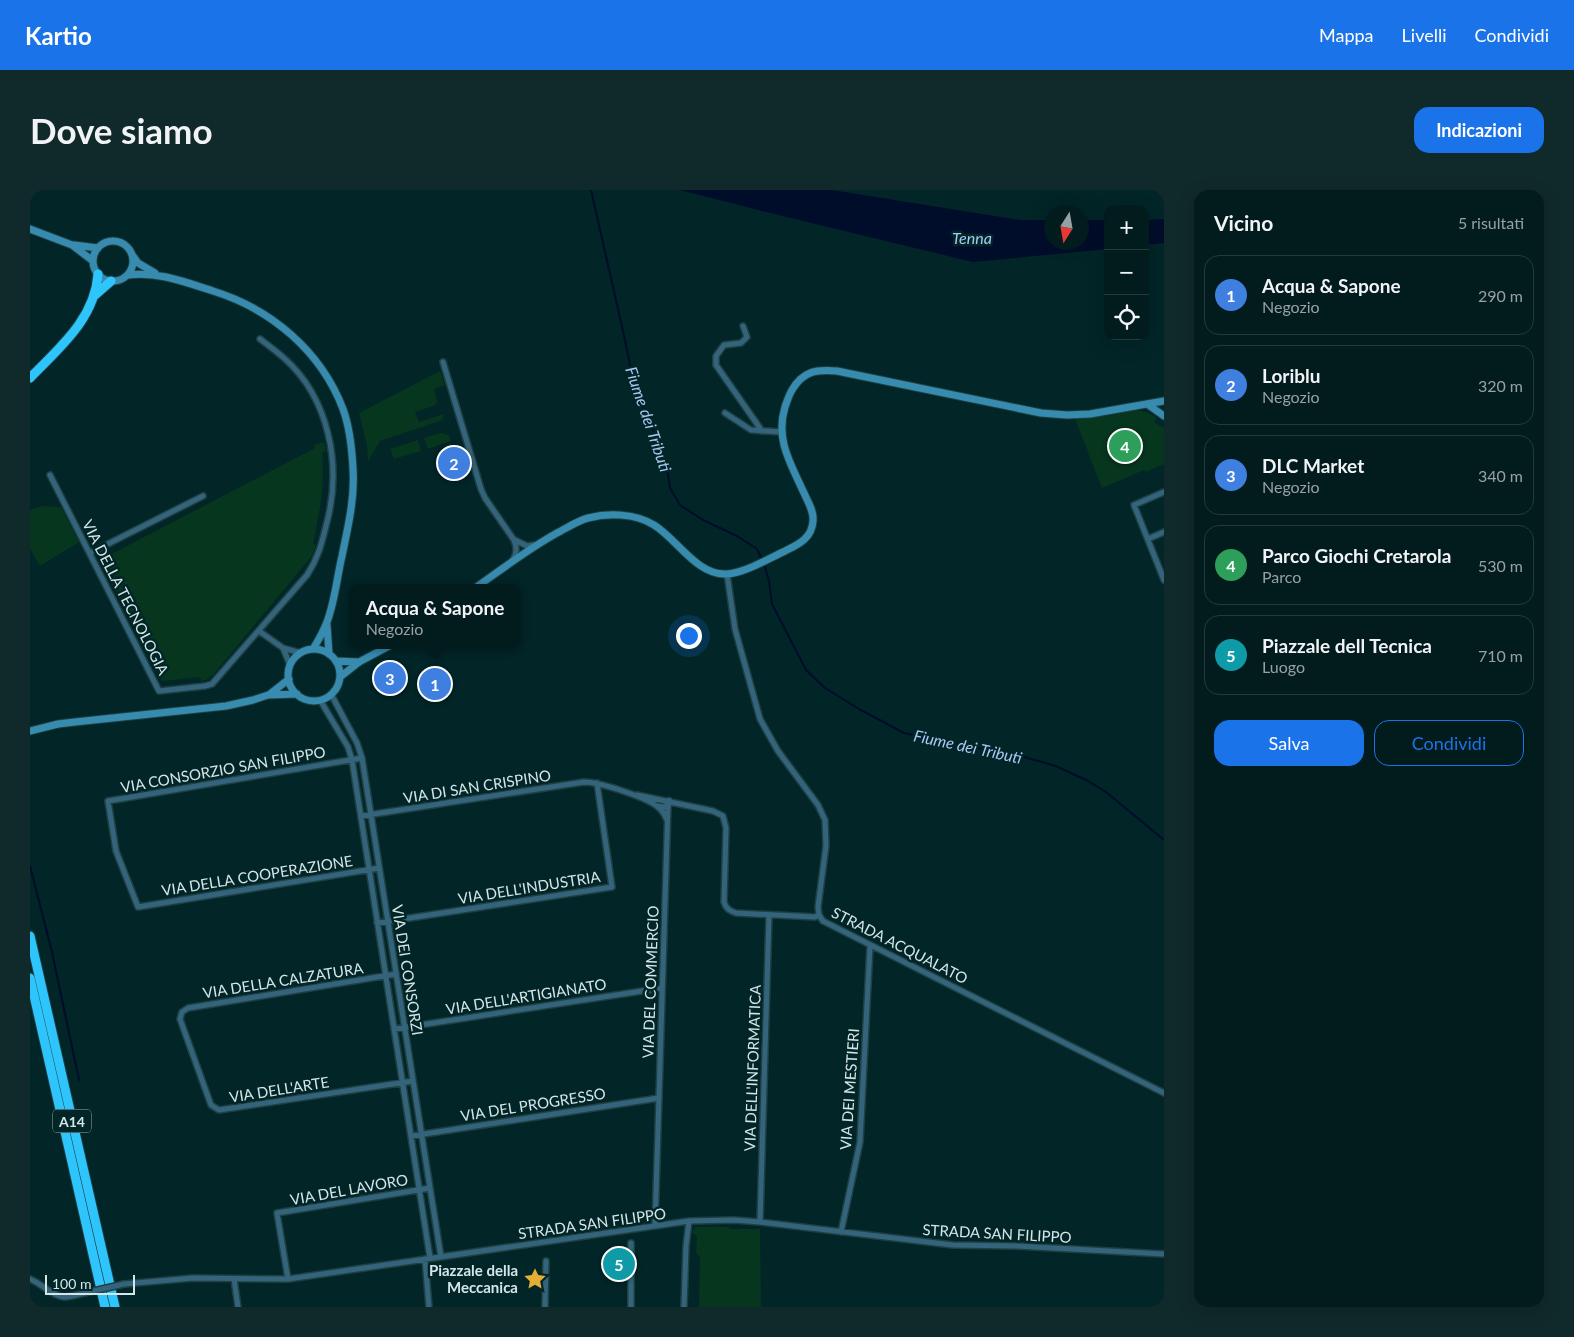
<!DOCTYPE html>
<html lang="it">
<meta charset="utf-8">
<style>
body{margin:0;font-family:Lato,sans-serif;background:#10292b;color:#f1f3f6}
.controls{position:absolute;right:15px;top:15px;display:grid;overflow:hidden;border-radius:10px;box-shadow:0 5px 20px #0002}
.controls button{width:45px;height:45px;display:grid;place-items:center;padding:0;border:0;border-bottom:1px solid #233a3c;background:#021c1e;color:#f1f3f6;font:25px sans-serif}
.compass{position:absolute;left:1014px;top:15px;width:45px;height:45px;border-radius:50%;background:#021c1e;box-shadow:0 5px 20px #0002;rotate:191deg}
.scale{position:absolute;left:15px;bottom:12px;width:90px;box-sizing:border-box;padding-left:5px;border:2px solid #d4e6e8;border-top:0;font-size:14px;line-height:18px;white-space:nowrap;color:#d4e6e8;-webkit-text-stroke:4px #022528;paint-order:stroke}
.you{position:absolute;left:658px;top:445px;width:18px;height:18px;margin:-12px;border:4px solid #fff;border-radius:50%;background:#1a73e8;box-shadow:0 0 0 8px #1a73e833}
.badge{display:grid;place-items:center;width:32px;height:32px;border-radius:50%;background:#1a73e8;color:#fff;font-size:16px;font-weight:700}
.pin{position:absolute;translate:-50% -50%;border:2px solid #fff;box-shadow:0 1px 5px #0006}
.popup{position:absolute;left:319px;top:394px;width:172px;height:65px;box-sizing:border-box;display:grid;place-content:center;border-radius:10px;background:#021c1e;filter:drop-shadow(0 1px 4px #0005);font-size:16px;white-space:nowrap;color:#96a1a4}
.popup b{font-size:19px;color:#f1f3f6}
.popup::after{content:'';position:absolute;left:50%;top:100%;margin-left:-10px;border:10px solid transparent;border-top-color:#021c1e}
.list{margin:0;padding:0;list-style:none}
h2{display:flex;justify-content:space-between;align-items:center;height:65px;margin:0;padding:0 20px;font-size:21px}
h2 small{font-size:16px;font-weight:400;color:#96a1a4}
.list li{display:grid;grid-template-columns:32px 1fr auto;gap:15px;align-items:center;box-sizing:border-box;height:80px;margin:0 10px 10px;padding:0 10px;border:1px solid #233a3c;border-radius:15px}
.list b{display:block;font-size:19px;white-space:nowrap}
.list p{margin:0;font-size:16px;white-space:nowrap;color:#96a1a4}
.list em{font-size:16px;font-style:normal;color:#96a1a4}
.actions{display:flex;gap:10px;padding:15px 20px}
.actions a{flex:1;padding:11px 0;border:1px solid #1a73e8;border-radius:15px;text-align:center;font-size:18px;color:#1a73e8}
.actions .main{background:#1a73e8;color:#fff}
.icon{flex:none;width:28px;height:28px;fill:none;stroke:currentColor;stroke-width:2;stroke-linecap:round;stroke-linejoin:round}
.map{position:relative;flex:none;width:1134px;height:1117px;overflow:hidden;border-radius:15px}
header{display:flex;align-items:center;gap:30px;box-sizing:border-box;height:70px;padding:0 25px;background:#1a73e8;color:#fff}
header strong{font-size:24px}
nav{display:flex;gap:28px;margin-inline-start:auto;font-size:18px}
.intro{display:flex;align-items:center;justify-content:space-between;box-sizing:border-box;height:120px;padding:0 30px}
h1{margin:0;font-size:35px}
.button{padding:12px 22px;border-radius:15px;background:#1a73e8;color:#fff;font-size:18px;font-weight:700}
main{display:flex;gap:30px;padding:0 30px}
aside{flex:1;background:#021c1e;border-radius:15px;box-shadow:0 5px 20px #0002}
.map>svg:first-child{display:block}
.green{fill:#06361e}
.water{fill:#000d2a}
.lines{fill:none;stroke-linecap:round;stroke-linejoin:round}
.stream{stroke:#000d2a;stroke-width:2}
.minor-casing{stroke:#1f4043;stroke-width:8}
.tertiary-casing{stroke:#1f4043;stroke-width:9}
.secondary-casing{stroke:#1f4043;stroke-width:9}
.motorway-casing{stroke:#1f4043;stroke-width:11}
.minor{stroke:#33647b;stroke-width:5}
.tertiary{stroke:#33647b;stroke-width:6}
.secondary{stroke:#368baf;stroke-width:7}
.motorway{stroke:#2ec5fd;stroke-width:9}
.minor-bridge-casing{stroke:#1f4043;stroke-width:8;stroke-linecap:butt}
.minor-bridge{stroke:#33647b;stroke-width:5}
.labels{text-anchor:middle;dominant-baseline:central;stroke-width:5;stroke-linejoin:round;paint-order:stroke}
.shield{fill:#022528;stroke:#95acae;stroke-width:1}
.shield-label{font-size:14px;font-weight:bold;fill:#d4e6e8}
.street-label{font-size:15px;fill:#d4e6e8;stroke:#022528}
.poi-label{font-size:15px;font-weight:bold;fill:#d4e6e8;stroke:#022528;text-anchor:end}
.water-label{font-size:16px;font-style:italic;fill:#a8c9f2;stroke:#022528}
</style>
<header>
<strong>Kartio</strong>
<nav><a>Mappa</a><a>Livelli</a><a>Condividi</a></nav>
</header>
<div class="intro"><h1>Dove siamo</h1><a class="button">Indicazioni</a></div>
<main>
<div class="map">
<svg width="1134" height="1117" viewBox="0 0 1134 1117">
<rect width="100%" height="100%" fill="#022528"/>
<path class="green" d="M410,181L415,195L404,199L407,212L404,216L385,222L389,232L414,224L413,230L350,251L338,271L337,255L329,223Z
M1107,220L1119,223L1127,228L1124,232L1134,238V274L1116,282L1114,280L1072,298L1045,229L1073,226Z
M410,243C417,243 419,245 421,251L398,259L394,248Z
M388,250L391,261L364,269L360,259Z
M292,252L295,254L296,261L292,262C295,296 290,320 283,354L286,355L282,366L183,485L176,490L171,491L170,487L132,491L70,370L285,258L284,255Z
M13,316L31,317L49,352L10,376L0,359V320Z
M665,1037H698L700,1039H730L731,1117H669L670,1067L666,1063L667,1046L662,1043Z"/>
<path class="water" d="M650,0H802L990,30H1021L1022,52H1052V30H1078V59L943,72L744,24Z
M1134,29V53L1115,55V30Z"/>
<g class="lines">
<path class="stream" d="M561,0L595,150L602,185L609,207L636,270L640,298L650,315L673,330L707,346L727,359L732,370
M734,374L739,391L742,414L776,480L795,498L829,519L874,543L994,567L1026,576L1058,591L1076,602L1134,650
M0,676L22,762L49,890"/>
<defs>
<path id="minor" d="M713,136L717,147L711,153L694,155L686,166V175L732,241
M413,172L451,299L455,308L484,350C487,358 487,363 483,370
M695,223L721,240L751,242
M20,285L129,501L175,496L182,494L277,385C289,367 292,352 297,332C312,275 299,208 254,168C246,161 238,155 230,149
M1134,302L1104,315L1134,390
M1118,349L1134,342
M485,350L497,356L505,355
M60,363L173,306
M697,384L705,439L730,529L748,561L788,615L795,630L796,656L788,717L789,725L793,731L1134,903
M229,441L253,458L271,463
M253,458L260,475
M301,504L327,553L332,568L411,1067
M290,510L318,557L322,570L400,1068
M332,568L78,611L86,661L108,717L349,678
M607,605L683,621L693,626L696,638L694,712C696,719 700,721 706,723L785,727L789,725
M331,626L554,592C569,592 616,607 628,617C632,620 635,625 637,630
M347,733L582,697L567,593
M366,784L158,818L152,822L150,829L181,915L189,920L383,891
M364,839L632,798
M381,946L629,908
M730,1032L739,725
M625,1036L638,615L634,617L627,616
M811,1042L830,952L840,756
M601,1053V1117
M395,1069L399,1117
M0,1089C11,1093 22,1106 34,1107C38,1107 42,1106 46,1105
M204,1089L208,1117
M258,1089L247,1023L400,998
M94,1094L163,1088L258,1089L659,1031L704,1030L730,1032L923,1055L987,1056L1134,1064
M515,1117L516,1071
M654,1117L656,1056L659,1031"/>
<path id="tertiary" d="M638,615L639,611"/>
<path id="secondary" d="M0,39L42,55L63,71
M63 71a20 20 0 1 1 40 0a20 20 0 1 1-40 0Z
M44,55L68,58
M103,66L108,73L125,83
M98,85C127,81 155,92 183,101C241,119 291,161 313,219C320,238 322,259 323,279C325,308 318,337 312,366C307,387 305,411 297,432C293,442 288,451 283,459
M1117,214L1134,226
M445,398C472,379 498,359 527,343C537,338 547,331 558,328C578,323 605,323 624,335C647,349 667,386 697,384C714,383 738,369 753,362C767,355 782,349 783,331C784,321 778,312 774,303C761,274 745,250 755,217C757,211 759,205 762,200C773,181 787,179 807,181L1011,223L1037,225L1060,224L1134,211
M297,435L299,464
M258 485a26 26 0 1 1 52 0a26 26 0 1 1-52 0Z
M306,471L329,472
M310,487L329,472L361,455
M240,504L259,489
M0,541L28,534L45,532L196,516L223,510L238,505L267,504"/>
<path id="motorway" d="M65,105L81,91
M0,188C29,158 65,129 68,84
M0,746L85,1117
M0,788L75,1117"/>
</defs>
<use href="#minor" class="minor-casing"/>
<use href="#tertiary" class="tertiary-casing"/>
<use href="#secondary" class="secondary-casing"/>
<use href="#motorway" class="motorway-casing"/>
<use href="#minor" class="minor"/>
<use href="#tertiary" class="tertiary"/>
<use href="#secondary" class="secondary"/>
<use href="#motorway" class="motorway"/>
<defs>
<path id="minor-bridge" d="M46,1105L94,1094"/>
</defs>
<use href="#minor-bridge" class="minor-bridge-casing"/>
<use href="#minor-bridge" class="minor-bridge"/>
</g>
<defs>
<symbol id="sight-bare" viewBox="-9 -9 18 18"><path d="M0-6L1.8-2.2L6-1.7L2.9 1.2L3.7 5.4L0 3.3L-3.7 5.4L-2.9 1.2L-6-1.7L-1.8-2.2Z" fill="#e4ad35" stroke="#022528" stroke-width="2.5" paint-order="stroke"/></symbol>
</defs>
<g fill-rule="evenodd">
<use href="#sight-bare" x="489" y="1073" width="32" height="32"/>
</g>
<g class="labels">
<rect class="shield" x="23" y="919.5" width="38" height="23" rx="4"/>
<g class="shield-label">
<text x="42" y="931">A14</text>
</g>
<g class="street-label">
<text transform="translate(96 407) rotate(63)">VIA DELLA TECNOLOGIA</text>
<text transform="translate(193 579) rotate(-10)">VIA CONSORZIO SAN FILIPPO</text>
<text transform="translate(447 596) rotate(-9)">VIA DI SAN CRISPINO</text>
<text transform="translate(227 685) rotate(-9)">VIA DELLA COOPERAZIONE</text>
<text transform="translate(499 697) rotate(-9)">VIA DELL'INDUSTRIA</text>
<text transform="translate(870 755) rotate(27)">STRADA ACQUALATO</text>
<text transform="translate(378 780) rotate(81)">VIA DEI CONSORZI</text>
<text transform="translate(253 790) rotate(-9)">VIA DELLA CALZATURA</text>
<text transform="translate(620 792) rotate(-88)">VIA DEL COMMERCIO</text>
<text transform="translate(496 806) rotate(-9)">VIA DELL'ARTIGIANATO</text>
<text transform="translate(722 878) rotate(-88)">VIA DELL'INFORMATICA</text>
<text transform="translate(249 899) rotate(-9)">VIA DELL'ARTE</text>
<text transform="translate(819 899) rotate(-86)">VIA DEI MESTIERI</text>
<text transform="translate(503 914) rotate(-9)">VIA DEL PROGRESSO</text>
<text transform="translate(319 999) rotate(-10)">VIA DEL LAVORO</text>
<text transform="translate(562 1033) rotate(-8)">STRADA SAN FILIPPO</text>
<text transform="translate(967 1043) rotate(3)">STRADA SAN FILIPPO</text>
</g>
<g class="poi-label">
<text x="488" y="1080">Piazzale della<tspan x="488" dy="17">Meccanica</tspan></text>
</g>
<g class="water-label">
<text x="942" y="47">Tenna</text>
<text transform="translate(619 229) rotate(71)">Fiume dei Tributi</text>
<text transform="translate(938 556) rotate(12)">Fiume dei Tributi</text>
</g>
</g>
</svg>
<div class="controls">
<button>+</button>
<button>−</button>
<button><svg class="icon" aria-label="locate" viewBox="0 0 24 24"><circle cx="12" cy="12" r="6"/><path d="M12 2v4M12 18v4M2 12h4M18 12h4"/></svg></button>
</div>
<svg class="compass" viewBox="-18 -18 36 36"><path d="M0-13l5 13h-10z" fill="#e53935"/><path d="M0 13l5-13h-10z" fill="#96a1a4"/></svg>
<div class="scale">100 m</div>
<div class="you"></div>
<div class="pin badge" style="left:405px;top:494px;background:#3f7fe0">1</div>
<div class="popup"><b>Acqua &amp; Sapone</b>Negozio</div>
<div class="pin badge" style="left:424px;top:273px;background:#3f7fe0">2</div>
<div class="pin badge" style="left:360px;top:488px;background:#3f7fe0">3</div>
<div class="pin badge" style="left:1095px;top:256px;background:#2e9e5b">4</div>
<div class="pin badge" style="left:589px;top:1074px;background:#0f9aa8">5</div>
</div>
<aside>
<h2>Vicino<small>5 risultati</small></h2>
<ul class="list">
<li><span class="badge" style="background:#3f7fe0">1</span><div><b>Acqua &amp; Sapone</b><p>Negozio</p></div><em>290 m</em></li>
<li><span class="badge" style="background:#3f7fe0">2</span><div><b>Loriblu</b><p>Negozio</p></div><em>320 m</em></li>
<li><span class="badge" style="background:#3f7fe0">3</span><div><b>DLC Market</b><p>Negozio</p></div><em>340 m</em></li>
<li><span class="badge" style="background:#2e9e5b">4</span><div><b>Parco Giochi Cretarola</b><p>Parco</p></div><em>530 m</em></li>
<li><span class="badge" style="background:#0f9aa8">5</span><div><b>Piazzale dell Tecnica</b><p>Luogo</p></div><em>710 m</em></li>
</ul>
<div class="actions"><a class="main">Salva</a><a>Condividi</a></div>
</aside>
</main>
